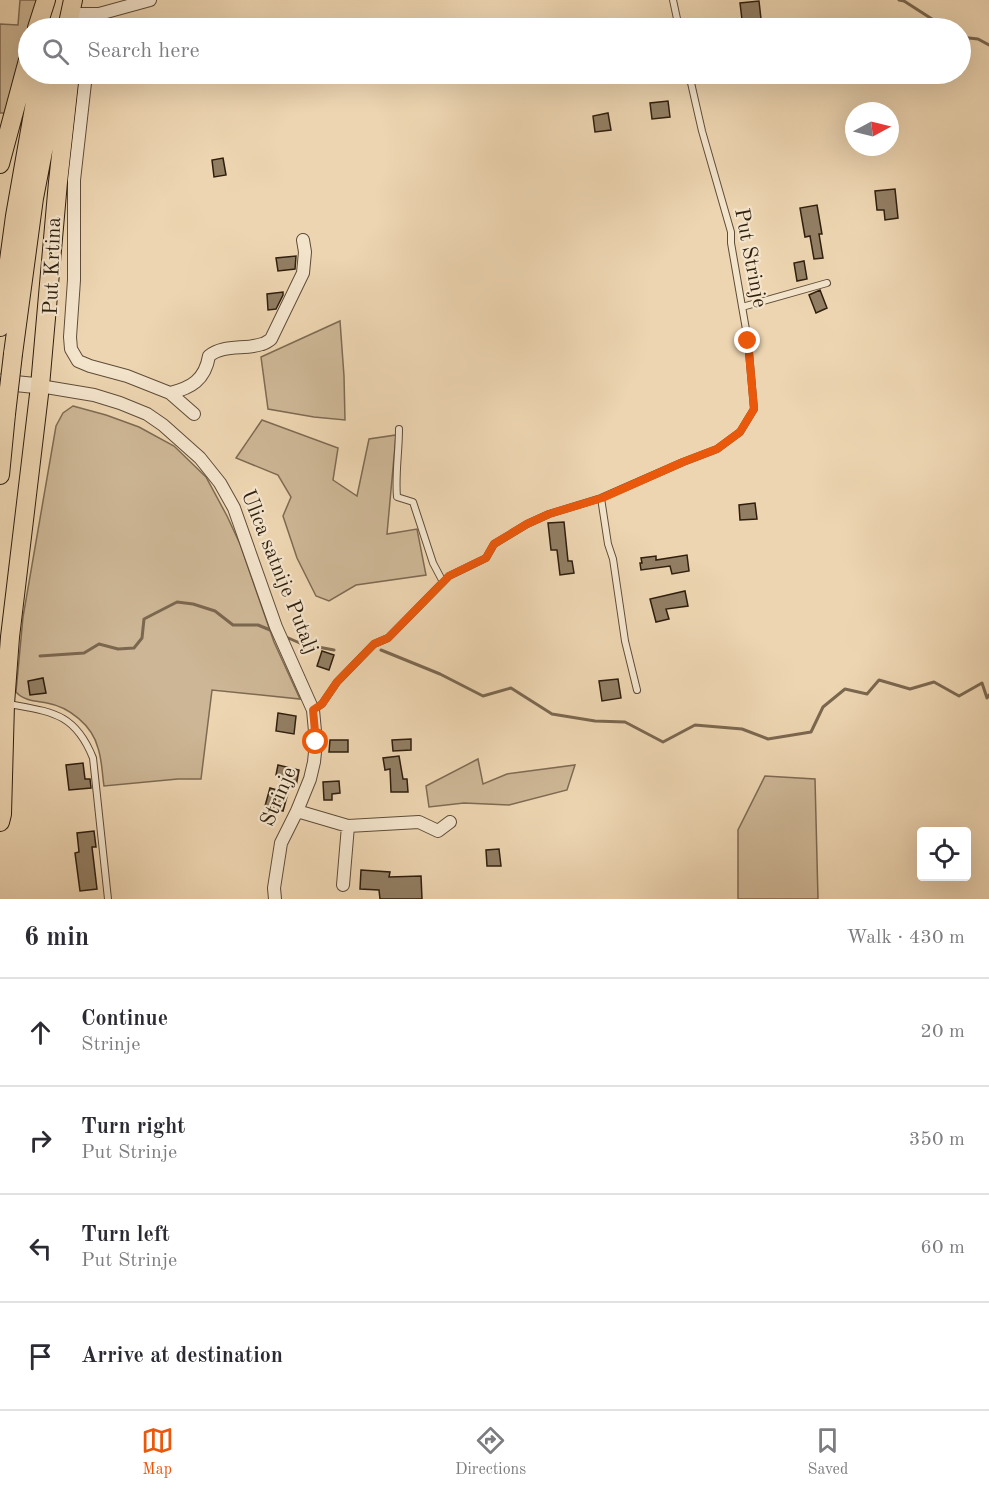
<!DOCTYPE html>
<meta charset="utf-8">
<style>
body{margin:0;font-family:"Old Standard TT",serif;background:#f7f7f7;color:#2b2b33}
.controls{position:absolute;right:18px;bottom:18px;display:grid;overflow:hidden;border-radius:6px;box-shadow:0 6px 24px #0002}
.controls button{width:54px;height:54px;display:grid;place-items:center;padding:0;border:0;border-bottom:2px solid #e1e1e2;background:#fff;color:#2b2b33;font:30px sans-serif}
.compass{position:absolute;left:845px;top:102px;width:54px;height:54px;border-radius:50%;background:#fff;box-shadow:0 6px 24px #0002;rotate:83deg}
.stop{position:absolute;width:18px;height:18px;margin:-14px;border:4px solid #ea580c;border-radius:50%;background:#fff}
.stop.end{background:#ea580c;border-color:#fff;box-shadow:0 2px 6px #0008}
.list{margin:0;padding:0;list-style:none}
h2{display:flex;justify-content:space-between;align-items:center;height:78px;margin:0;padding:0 24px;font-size:26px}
h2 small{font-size:20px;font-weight:400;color:#7c7c81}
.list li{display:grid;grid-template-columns:39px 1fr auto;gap:18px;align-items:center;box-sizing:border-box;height:108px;padding:0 24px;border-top:2px solid #e1e1e2}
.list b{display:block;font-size:22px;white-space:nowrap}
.list p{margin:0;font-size:20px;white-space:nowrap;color:#7c7c81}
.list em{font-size:20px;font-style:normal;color:#7c7c81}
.icon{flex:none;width:33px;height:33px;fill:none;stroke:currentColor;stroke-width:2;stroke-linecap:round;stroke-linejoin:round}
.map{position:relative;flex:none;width:989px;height:899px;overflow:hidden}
.search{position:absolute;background:#fff;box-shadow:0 6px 24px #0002;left:18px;right:18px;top:18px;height:66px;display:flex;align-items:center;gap:15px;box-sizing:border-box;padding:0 21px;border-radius:33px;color:#7c7c81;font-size:22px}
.sheet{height:510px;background:#fff}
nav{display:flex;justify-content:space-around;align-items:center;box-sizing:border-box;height:84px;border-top:2px solid #e1e1e2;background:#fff;font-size:16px;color:#7c7c81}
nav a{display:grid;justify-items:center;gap:3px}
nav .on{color:#ea580c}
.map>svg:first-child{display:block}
.green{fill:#cdb695;stroke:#7e6a52;stroke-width:1.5}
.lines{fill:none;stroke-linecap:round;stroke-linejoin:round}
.stream{stroke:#7b674f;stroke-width:3}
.building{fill:#927e63;stroke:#301f0f;stroke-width:1.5}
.service-casing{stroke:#5f4c38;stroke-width:8}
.minor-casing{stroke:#5f4c38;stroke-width:14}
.tertiary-casing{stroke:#5f4c38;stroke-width:17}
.primary-casing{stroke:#301f0f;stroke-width:20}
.service{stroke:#f3e4cc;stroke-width:6}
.minor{stroke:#f3e4cc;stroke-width:12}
.tertiary{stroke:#f3e4cc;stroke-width:15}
.primary{stroke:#edd5b1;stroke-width:18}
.primary-bridge-casing{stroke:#301f0f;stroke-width:20;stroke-linecap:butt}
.primary-bridge{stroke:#edd5b1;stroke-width:18}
.route{stroke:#ea580c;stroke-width:8}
.labels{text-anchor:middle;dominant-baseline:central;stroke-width:4.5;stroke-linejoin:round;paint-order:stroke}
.street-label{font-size:21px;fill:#301f0f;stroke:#f3e4cc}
</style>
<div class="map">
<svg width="989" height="899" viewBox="0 0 989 899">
<rect width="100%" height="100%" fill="#edd5b1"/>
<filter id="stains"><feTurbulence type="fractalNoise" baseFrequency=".00333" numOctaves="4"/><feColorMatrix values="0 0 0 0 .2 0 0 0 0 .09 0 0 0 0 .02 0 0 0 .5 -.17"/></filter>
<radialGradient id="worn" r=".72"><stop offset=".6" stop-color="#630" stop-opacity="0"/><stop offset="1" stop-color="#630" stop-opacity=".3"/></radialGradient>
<path class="green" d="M20,0H39L28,28V39L9,113H0V24L18,25Z
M340,321L344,376L345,420L314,417L268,409L261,357Z
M73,406L106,415L139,427L174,446L206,477L227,516L240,544L274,642L300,699L212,690L201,779H178L104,786C102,773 102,760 98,748C92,725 69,707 47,703C36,701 24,701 16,692L23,617L56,426L63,413Z
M262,420L338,448L333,480L357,496L369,439L396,435L387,534L417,529L426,575L356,585L329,601L316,596L297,558L283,516L291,497L278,475L236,458Z
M478,759L483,784L507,774L575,765L567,790L509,805L464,803L429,807L426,786Z
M765,776L815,779L818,899H738V830Z"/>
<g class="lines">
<path class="stream" d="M899,0L904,1L946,28
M960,37L978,39L989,45
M286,637L302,644L334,650
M381,650L440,674L483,696L511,688L552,714L595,721L625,722L663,742L695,725L742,729L768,739L811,732L823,707L845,689L867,694L879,680L910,689L934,682L959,696L982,683L987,698L989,695
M40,656L84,653L99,644L118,649L134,648L142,638L144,619L177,602L193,604L215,611L233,625H258L275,632"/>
</g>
<path class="building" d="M759,1L762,28H743L740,3Z
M668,101L670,117L652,119L650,103Z
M608,113L611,130L595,132L593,116Z
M223,158L226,175L214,177L212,160Z
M895,189L898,218L885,220L884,210H877L875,191Z
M817,205L822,234H819L823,258L814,259L810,236L805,237L800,208Z
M296,256L295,269L278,271L276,258Z
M804,261L807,279L797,281L794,263Z
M820,290L827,308L816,313L809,295Z
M283,292V295L276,309L268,310L267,294Z
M755,503L757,519L740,520L739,505Z
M564,522L568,561H572L574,573L560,575L557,550H551L548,523Z
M687,555L689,571L672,574L670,566L641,570L640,563H642L641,558L656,556V560Z
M685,591L688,606L666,609L669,619L656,622L650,599Z
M322,651L334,655L329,670L317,666Z
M43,678L46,693L30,695L28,681Z
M618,679L621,698L602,701L599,681Z
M278,713L296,716L294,734L276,731Z
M411,739V750L393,751L392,740Z
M330,740H348V752H329Z
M399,756L403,779H407L408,792H391L390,769L385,770L383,758Z
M83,763L85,779H90L91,788L69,790L66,765Z
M278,765L299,770L296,786L288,784L290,778L276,775Z
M339,781L340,793L332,794V800H324L323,782Z
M270,788L288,793L283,811L265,806Z
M94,831L96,847H92L97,889L80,891L75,853L79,852L77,833Z
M499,849L501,866H487L486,850Z
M361,870L390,872L389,877L421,876L422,899H380L379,890L360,889Z"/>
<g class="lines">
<defs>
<path id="service" d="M673,0L679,28
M742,307L827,283
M399,429C399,452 395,475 397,497L413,502L433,563L443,582
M601,498L608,544L613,559L625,641L637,690
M9,704C52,712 75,713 93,758L108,899
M313,710L322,704L337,682L374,644L388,638L449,576L486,558L494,544L527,524L549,514L601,498L683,462L717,449L740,432L754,409L748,341L731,243V232L702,131L689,74"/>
<path id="minor" d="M79,14H99L150,0
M95,28L99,14
M86,74L74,180V280L70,337L71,349L78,361L90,366L127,376L170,393L194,414
M40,386L94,395L120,403L147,414L163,425L200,458L220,483L234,508L276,627L313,710L316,742L314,762L310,779L297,811L281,843L274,888L275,899
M170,393C191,388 205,380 209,356C223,344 245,350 262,344C264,344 270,340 271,339L303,273L305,252L303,240
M297,811L348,826L419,822L438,831L450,822
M343,885L348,826"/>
<path id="tertiary" d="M0,382L40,386"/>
<path id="primary" d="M37,28L46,0
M67,28L73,0
M0,164L28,60
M0,327L15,216L40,74
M13,354L34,198L58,74
M0,475L6,414
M0,822L2,814L5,704L10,637L40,386L58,182L70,74"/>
</defs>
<use href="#service" class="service-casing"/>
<use href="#minor" class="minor-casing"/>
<use href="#tertiary" class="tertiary-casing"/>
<use href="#primary" class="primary-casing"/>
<use href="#service" class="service"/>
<use href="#minor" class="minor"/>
<use href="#tertiary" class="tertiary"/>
<use href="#primary" class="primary"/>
<defs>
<path id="primary-bridge" d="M6,414L13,354"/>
</defs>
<use href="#primary-bridge" class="primary-bridge-casing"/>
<use href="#primary-bridge" class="primary-bridge"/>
</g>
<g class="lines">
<path class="route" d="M316,742L313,710L322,704L337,682L374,644L388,638L449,576L486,558L494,544L527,524L549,514L602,498L683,462L717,449L740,432L754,409L748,341"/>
</g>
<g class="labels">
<g class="street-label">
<text transform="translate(750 258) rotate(79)">Put Strinje</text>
<text transform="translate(53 266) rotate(-88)">Put Krtina</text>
<text transform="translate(279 572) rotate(68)">Ulica satnije Putalj</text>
<text transform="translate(279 797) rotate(-67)">Strinje</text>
</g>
</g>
<rect width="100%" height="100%" filter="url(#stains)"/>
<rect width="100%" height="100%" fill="url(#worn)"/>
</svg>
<div class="controls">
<button><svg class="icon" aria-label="locate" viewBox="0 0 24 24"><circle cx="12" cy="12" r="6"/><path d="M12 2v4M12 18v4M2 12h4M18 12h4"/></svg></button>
</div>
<svg class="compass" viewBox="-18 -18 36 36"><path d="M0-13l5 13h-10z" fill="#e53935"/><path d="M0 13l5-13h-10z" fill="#7c7c81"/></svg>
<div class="stop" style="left:316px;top:742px"></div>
<div class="stop end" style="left:748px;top:341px"></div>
<div class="search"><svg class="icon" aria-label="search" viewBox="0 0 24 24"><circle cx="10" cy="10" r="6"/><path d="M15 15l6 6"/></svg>Search here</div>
</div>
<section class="sheet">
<h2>6 min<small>Walk · 430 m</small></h2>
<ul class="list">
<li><svg class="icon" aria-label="ahead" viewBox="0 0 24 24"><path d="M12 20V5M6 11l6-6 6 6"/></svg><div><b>Continue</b><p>Strinje</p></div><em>20 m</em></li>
<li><svg class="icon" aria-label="right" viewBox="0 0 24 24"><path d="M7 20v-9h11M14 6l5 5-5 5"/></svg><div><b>Turn right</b><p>Put Strinje</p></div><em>350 m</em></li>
<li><svg class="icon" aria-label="left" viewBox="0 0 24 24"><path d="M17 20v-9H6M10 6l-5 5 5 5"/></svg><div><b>Turn left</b><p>Put Strinje</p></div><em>60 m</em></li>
<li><svg class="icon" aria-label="arrive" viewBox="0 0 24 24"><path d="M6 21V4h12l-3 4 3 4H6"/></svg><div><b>Arrive at destination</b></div></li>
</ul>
</section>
<nav>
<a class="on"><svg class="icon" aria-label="map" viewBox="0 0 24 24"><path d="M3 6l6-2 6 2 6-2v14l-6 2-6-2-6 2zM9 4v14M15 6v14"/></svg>Map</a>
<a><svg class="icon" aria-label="directions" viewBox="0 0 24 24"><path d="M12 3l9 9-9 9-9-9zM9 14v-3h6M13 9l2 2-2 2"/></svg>Directions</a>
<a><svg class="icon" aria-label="saved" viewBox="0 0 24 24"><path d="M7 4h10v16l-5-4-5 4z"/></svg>Saved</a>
</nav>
